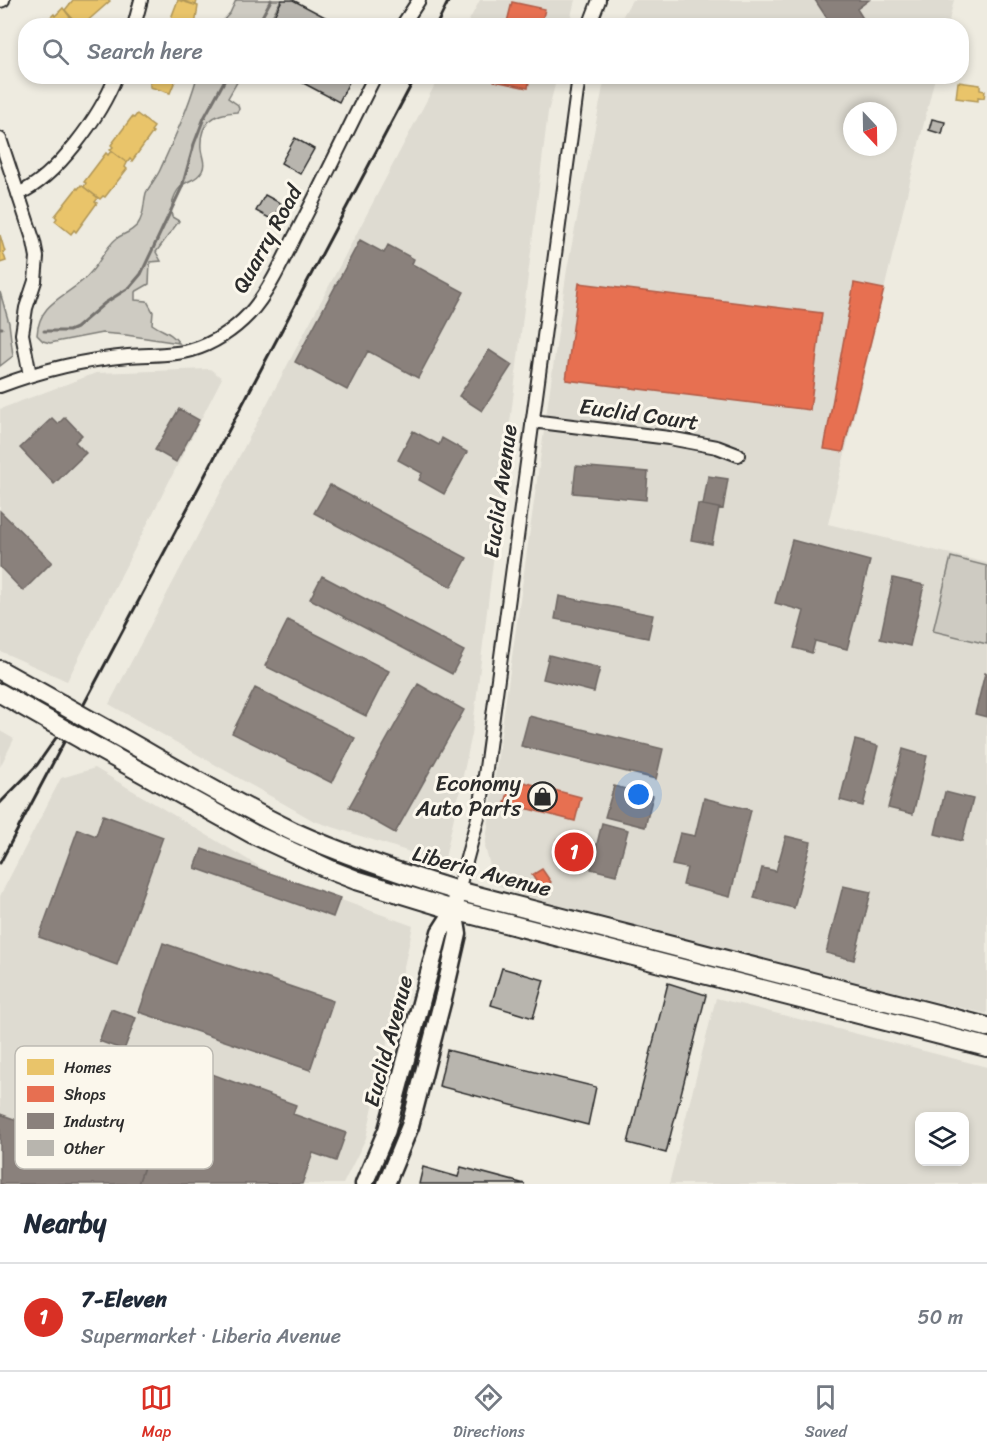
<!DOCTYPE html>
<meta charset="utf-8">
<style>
body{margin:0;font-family:Sriracha,sans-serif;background:#f6f6f7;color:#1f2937}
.controls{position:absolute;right:18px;bottom:18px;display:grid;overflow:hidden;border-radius:12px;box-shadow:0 3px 9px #0003}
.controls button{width:54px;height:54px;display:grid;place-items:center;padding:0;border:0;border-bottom:2px solid #e0e1e3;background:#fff;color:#1f2937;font:30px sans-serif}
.compass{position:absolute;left:843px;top:102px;width:54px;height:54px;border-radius:50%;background:#fff;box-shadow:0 3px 9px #0003;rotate:158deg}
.you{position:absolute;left:639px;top:795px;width:21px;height:21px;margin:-15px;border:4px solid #fff;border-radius:50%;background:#1a73e8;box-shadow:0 0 0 9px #1a73e833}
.badge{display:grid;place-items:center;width:39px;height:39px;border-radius:50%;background:#d93025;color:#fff;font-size:20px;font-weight:700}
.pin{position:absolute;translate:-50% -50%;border:3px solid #fff;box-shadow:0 2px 6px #0006}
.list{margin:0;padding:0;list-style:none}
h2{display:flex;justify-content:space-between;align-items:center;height:78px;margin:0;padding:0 24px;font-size:26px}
h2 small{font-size:20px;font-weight:400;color:#747a83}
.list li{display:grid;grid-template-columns:39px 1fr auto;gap:18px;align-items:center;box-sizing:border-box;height:108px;padding:0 24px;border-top:2px solid #e0e1e3}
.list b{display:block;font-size:22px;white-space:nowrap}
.list p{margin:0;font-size:20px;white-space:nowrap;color:#747a83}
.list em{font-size:20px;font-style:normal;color:#747a83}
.icon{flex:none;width:33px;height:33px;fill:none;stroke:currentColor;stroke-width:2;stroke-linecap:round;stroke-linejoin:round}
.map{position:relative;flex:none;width:987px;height:1184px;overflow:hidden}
.search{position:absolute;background:#fff;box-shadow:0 3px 9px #0003;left:18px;right:18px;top:18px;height:66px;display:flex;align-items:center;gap:15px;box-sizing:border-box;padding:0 21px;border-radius:24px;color:#747a83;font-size:22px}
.sheet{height:186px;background:#fff}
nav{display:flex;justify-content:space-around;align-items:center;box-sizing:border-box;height:84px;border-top:2px solid #e0e1e3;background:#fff;font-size:16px;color:#747a83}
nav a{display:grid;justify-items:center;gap:3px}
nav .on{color:#d93025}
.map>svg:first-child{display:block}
.built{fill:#dedbd1;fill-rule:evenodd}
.green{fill:#cecbc2;stroke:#7c7b76;stroke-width:1.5}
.homes{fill:#e9c46a;stroke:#b09657;stroke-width:1.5}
.shops{fill:#e76f51;stroke:#af5b46;stroke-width:1.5}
.industry{fill:#8a817c;stroke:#6e6764;stroke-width:1.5}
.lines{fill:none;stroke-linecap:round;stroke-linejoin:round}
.stream{stroke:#74726e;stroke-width:3}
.building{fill:#b8b5ae;stroke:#2b2b2b;stroke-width:1.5}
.minor-casing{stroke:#2b2b2b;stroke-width:16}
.major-casing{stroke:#2b2b2b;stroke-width:21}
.highway-casing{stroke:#2b2b2b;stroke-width:22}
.minor{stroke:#fbf7ec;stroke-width:12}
.major{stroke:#fbf7ec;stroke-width:16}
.highway{stroke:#fbf7ec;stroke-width:18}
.rail{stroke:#2b2b2b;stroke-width:3}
.highway-bridge-casing{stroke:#2b2b2b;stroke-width:22;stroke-linecap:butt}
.highway-bridge{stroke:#fbf7ec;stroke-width:18}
.labels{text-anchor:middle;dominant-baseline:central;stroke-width:6;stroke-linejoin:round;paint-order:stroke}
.street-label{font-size:22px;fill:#2b2b2b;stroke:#fbf7ec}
.poi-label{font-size:22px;fill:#2b2b2b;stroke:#fbf7ec;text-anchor:end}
.key{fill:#fbf7ec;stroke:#bdbab2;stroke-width:1.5}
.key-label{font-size:16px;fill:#2b2b2b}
</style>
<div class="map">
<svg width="987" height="1184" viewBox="0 0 987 1184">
<rect width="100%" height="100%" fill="#eeebe0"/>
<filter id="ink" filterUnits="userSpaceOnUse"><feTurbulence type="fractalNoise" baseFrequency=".0167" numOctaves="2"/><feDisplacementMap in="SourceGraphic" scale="12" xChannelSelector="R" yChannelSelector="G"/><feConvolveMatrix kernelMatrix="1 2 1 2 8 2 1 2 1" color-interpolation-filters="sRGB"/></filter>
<g filter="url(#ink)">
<path class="built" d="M480,0H575L569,25L466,26Z
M632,0H954L948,25L617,26Z
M439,77H557L548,112L472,734L444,863L314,821L109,704Z
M605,77H935L828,524L987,563V1014L552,909L495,884L485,847L567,269ZM852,111H888V147H852Z
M210,369L222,378L67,681L0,651V409L96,373Z
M0,731L14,739L0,767Z
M95,768L275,876L413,926L366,1138L343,1184H0V896L61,778Z
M716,998L987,1067V1184H669ZM920,1116H964V1162H920Z"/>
<path class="green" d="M236,0H281L267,25H219L230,13Z
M197,77H240L228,98L238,105L239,109L237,112C212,113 199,124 201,149C202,158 206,163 202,171C197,180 191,179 184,184C174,191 170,206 172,217L179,221L156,252L161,261L150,262L149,284L135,292V300L147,301L153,312L152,324C163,332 170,331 179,343L126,335L102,333L50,343L43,341L37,335C39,299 72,296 91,272C100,262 106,247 116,239C123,233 130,234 138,224C145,214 143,204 146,193C148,188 157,177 160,170C174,139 188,109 197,77Z
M0,292L9,323L13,356L0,366Z
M951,557L987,566V644L933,631Z"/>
<path class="homes" d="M73,0H109L110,1L84,24L83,23L79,26L65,10Z
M178,0L198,6L195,26H168Z
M180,0H197L196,5Z
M63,8L77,26H41L54,14L55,16Z
M150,76H177L170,93L150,87Z
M958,82L980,85V90L985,91L984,98L978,97V101L956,98Z
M137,114L154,127L151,131L153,132L132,161L130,159L127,163L110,150L113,147L111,145L132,117L134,118Z
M111,151L127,163L125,167L127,169L105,197L103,196L100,199L84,187L86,183L84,182L106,153L108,155Z
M81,185L98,198L95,202L97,203L76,232L74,230L71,234L55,221L57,218L55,216L77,188L78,189Z
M0,235L5,252H3L6,261L0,263Z"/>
<path class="shops" d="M512,2L545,9L541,26H506Z
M495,76H530L528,88L494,81Z
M579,283L822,313L810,410L566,380Z
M854,283L884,289L843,452L824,449Z
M512,779L581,797L575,821L505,803Z
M557,839L595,848L590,865L553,855Z
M542,869L551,882L541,889L532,875Z"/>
<path class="industry" d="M815,0H869L857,9L864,20L855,26H832Z
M360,240L384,253L388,245L414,259L412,264L464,292L418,378L368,351L347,390L295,362Z
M489,350L512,365L482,411L459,396Z
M179,409L199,420L176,462L155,450Z
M65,417L82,435L75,442L86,453L54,484L20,448L52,418L58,424Z
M413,431L439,445L442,438L467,452L444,494L419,480L422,473L398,460Z
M576,466L648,472L646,500L573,493Z
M708,476L728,479L723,509L703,505Z
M330,485L467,558L451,587L314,513Z
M698,504L719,508L712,544L691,540Z
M0,511L52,562L23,591L0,567Z
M792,540L870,561L847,649L815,641L812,653L794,648L804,611L775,603Z
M322,576L464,651L452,674L310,599Z
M893,578L924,585L910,646L880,639Z
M559,596L653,615L648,638L555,619Z
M288,620L389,671L366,716L265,666Z
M549,655L600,668L594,692L543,679Z
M985,673L987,674V717L975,714Z
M418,684L464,710L395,833L349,807Z
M255,688L355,738L332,783L232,733Z
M529,716L663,749L656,779L521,746Z
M855,740L878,746L863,806L840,800Z
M903,749L927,756L913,814L888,808Z
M614,786L653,796L645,827L605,817Z
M945,792L973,799L962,841L935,834Z
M704,798L751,810L730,897L683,885L687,868L672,865L680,833L695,836Z
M103,815L163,837L117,965L39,937L78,829L96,836Z
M602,823L628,830L616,875L591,869Z
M786,836L811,842L794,908L754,898L762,868L776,871Z
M202,849L340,898L333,917L195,868Z
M843,886L871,892L854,960L826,953Z
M163,943L333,1001L310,1070L139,1012Z
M111,1009L136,1018L124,1050L99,1041Z
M182,1063L296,1105L293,1114L346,1133L336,1161L313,1153L302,1184H138Z
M0,1114L144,1166L138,1184H0Z"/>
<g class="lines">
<path class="stream" d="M257,26L271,0
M0,328H2
M44,331H69L76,328L105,303L130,287L141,274L182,187L194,144L204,118L227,76"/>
</g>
<path class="building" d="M282,0H293L342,26H269Z
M290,76H352L339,102Z
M932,119L945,122L942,134L929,130Z
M295,138L314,149L300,174L281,163Z
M265,195L282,204L273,220L256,211Z
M502,968L544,980L533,1018L491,1005Z
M668,983L706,995L666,1153L628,1143Z
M447,1050L596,1087L588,1125L439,1086Z
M423,1167L458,1177L461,1167L525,1184H419Z"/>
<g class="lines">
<defs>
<path id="minor" d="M0,1L3,0
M134,26L141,0
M402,26L419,0
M589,26L599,0
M0,139L34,242L37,257L35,281L26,308L22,334L30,375
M18,194C57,177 101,115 116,76
M0,386C42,370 83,360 128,356C149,354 171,356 192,350C213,344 234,330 249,314C269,292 282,262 295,236C323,183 348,129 375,76
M532,421L669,438L717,447L738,455
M458,891L480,810L484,783L579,76"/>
<path id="major" d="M364,1184L387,1130L440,932L454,910
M386,1184L410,1126L444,995L458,934L454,910L457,897"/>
<path id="highway" d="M0,670L61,704
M0,693L51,722
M93,722C160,759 225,799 294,832C347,856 402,874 458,891L987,1027
M83,740L253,834L333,871L356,880L454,910L987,1047"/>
</defs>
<use href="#minor" class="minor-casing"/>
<use href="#major" class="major-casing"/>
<use href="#highway" class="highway-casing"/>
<use href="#minor" class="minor"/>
<use href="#major" class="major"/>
<use href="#highway" class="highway"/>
<path class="rail" d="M436,26L449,0
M0,803L37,765L65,725
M0,863L416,76"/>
<defs>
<path id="highway-bridge" d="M61,704L93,722
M51,722L83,740"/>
</defs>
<use href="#highway-bridge" class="highway-bridge-casing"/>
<use href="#highway-bridge" class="highway-bridge"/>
</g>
</g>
<defs>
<symbol id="shop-ring" viewBox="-11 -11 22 22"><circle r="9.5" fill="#fbf7ec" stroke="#2b2b2b" stroke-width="1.5"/><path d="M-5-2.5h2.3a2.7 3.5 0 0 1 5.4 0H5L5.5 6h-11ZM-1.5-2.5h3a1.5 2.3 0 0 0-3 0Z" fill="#2b2b2b"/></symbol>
</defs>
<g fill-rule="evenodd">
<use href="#shop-ring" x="526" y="780" width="33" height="33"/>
</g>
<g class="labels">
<g class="street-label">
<text transform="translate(267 239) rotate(-61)">Quarry Road</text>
<text transform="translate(639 414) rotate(8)">Euclid Court</text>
<text transform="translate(500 491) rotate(-82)">Euclid Avenue</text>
<text transform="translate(482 871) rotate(15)">Liberia Avenue</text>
<text transform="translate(388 1041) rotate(-75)">Euclid Avenue</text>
</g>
<g class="poi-label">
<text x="521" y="783">Economy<tspan x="521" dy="25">Auto Parts</tspan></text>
</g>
</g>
<rect x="15" y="1046" width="198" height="123" rx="9" class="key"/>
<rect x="27" y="1059" width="27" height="16" fill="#e9c46a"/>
<rect x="27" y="1086" width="27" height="16" fill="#e76f51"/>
<rect x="27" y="1113" width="27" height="16" fill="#8a817c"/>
<rect x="27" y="1140" width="27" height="16" fill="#b8b5ae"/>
<g class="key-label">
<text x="64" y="1073">Homes</text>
<text x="64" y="1100">Shops</text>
<text x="64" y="1127">Industry</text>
<text x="64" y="1154">Other</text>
</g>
</svg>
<div class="controls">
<button><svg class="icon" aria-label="layers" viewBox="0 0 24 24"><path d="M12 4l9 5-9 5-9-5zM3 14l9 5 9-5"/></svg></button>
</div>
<svg class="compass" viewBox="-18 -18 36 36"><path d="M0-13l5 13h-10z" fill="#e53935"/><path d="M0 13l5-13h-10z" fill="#747a83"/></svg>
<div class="you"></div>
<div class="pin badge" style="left:574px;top:852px">1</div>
<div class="search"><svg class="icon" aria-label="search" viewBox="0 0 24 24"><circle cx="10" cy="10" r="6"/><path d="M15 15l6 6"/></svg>Search here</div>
</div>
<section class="sheet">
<h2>Nearby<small></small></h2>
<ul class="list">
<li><span class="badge">1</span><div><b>7-Eleven</b><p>Supermarket · Liberia Avenue</p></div><em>50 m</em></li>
</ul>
</section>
<nav>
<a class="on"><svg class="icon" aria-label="map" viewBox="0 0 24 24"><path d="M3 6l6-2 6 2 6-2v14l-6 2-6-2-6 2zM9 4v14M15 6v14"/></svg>Map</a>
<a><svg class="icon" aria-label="directions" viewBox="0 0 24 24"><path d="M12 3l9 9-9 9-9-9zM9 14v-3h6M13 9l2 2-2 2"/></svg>Directions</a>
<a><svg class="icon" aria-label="saved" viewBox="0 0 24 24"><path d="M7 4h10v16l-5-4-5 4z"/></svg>Saved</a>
</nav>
